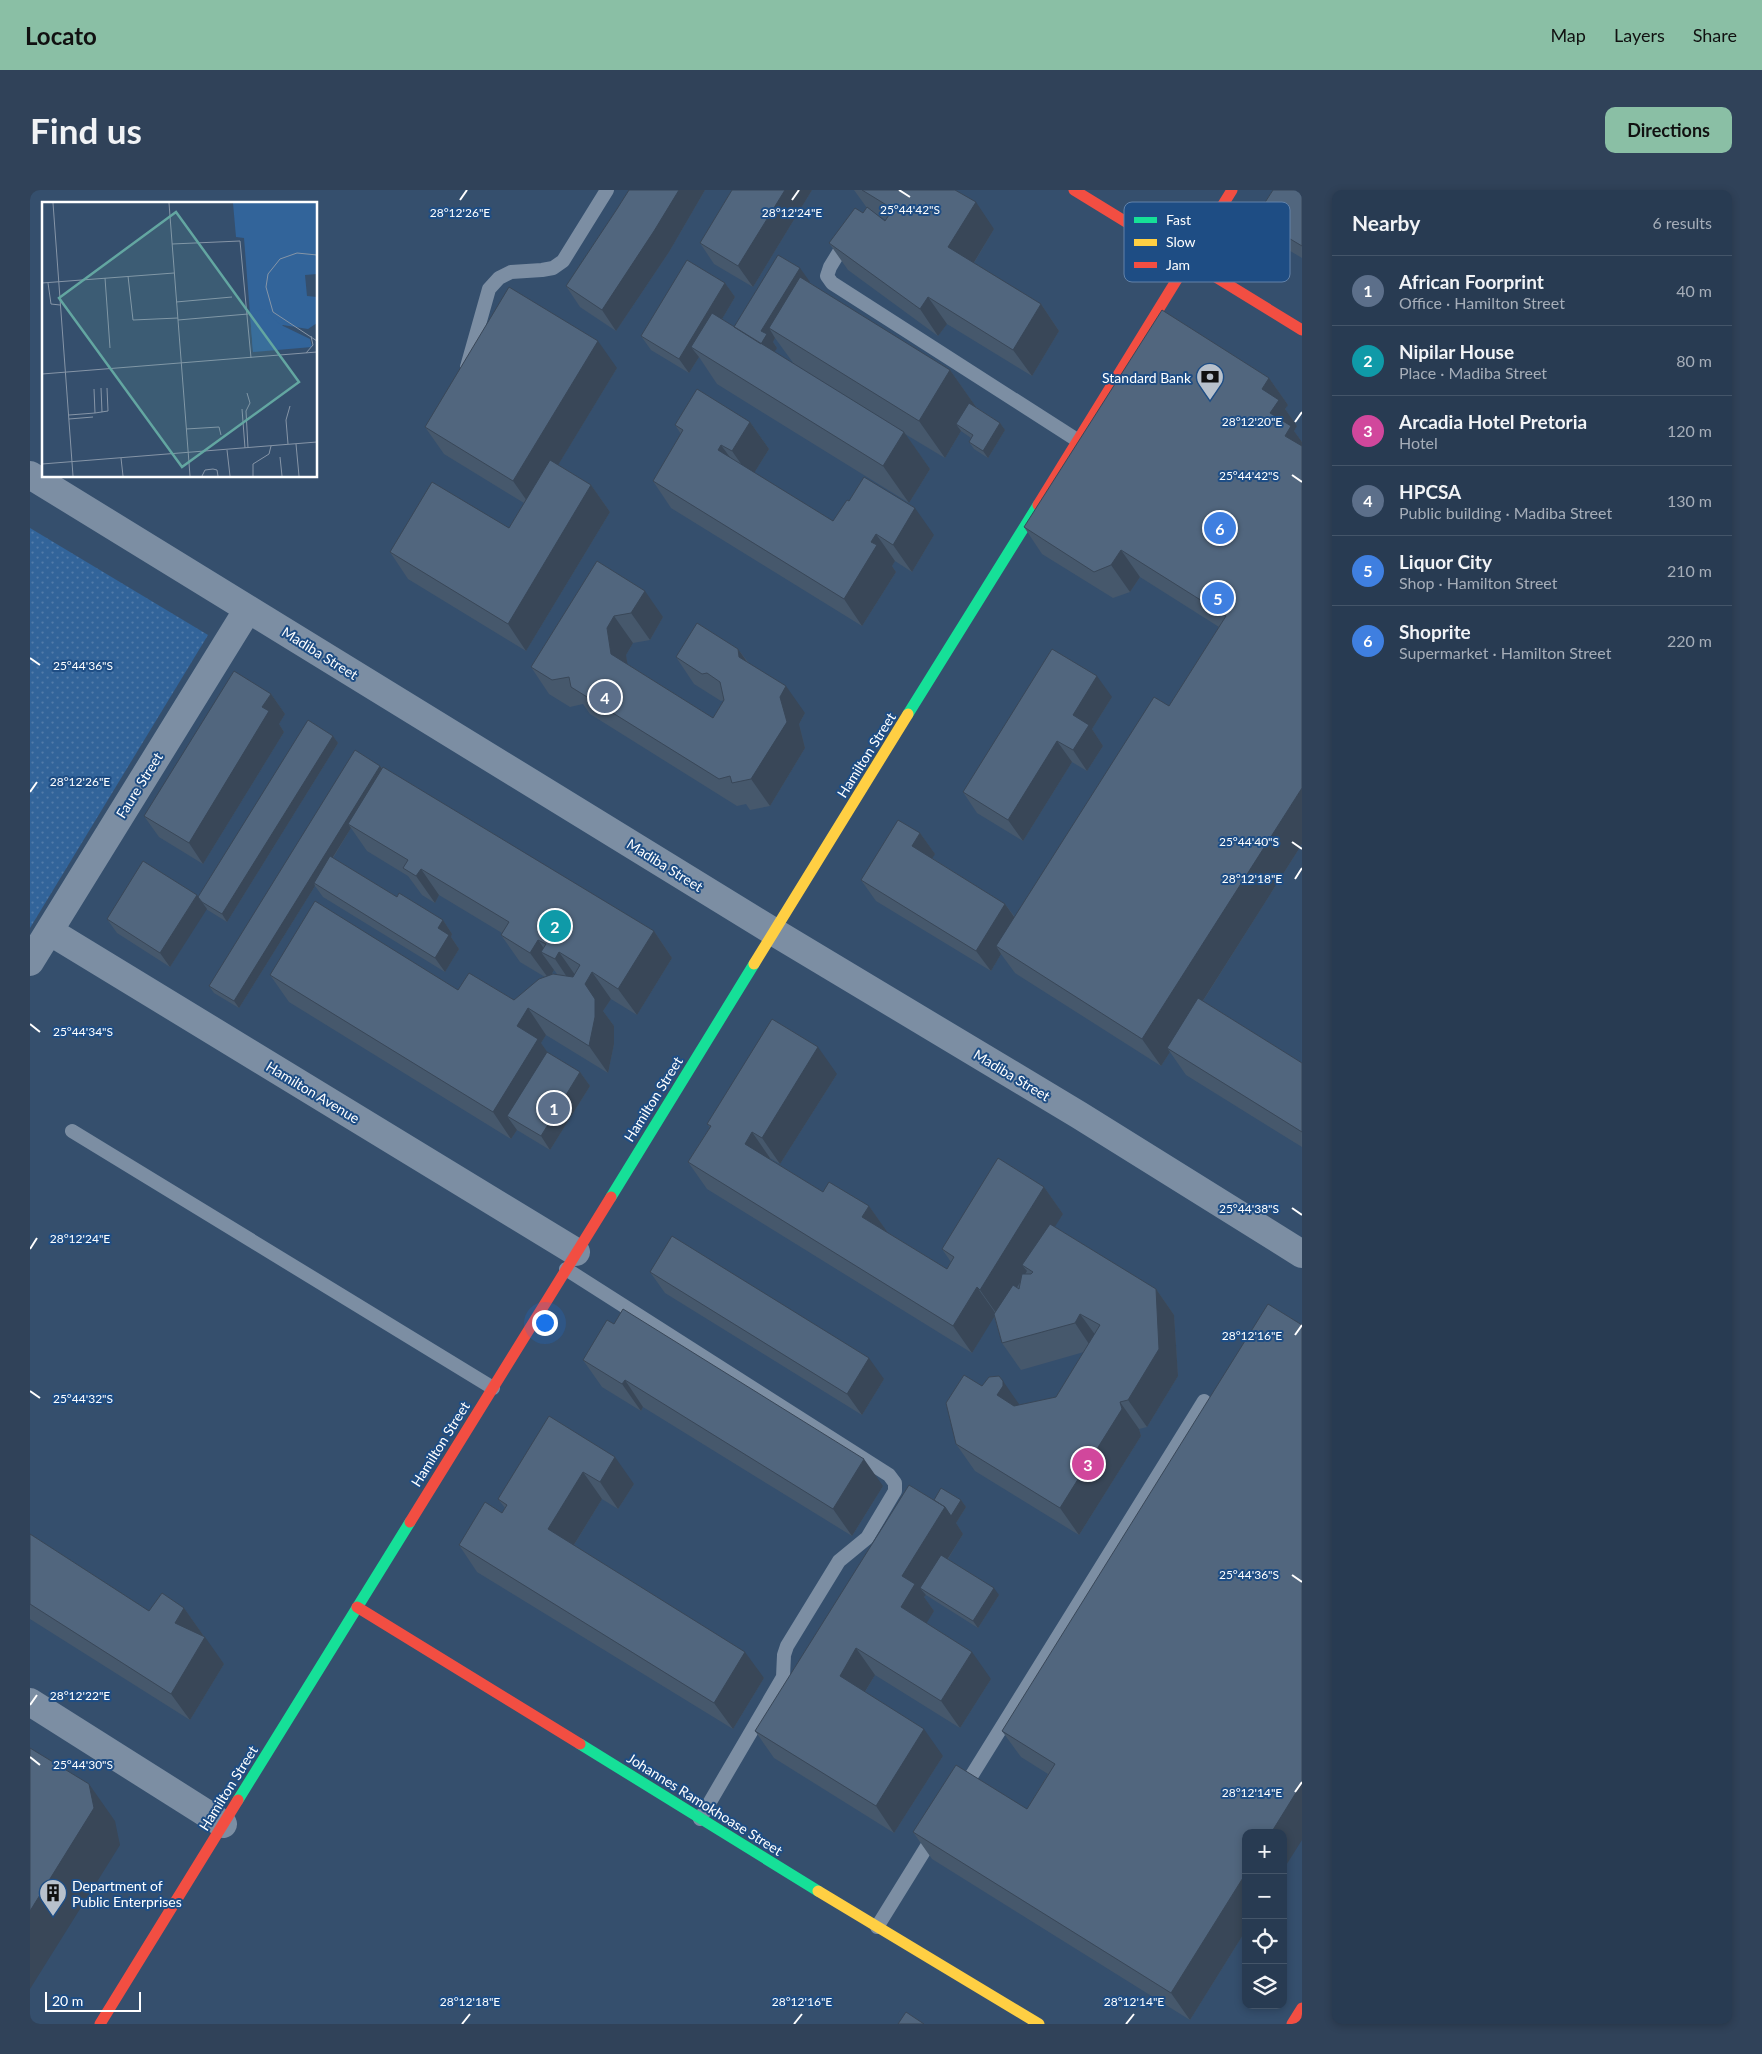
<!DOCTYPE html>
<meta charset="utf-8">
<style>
body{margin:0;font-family:Lato,sans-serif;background:#304259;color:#f1f3f6}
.controls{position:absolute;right:15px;bottom:15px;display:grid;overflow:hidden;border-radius:10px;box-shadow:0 2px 8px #0003}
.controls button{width:45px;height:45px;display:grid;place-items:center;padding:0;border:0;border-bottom:1px solid #445569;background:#283b52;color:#f1f3f6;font:25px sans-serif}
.scale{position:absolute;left:15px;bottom:12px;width:96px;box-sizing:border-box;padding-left:5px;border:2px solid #fff;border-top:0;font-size:14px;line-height:18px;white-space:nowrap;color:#fff;-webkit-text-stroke:4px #1e4d84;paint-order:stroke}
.you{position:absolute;left:514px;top:1132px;width:18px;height:18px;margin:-12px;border:4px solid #fff;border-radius:50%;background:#1a73e8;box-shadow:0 0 0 8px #1a73e833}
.badge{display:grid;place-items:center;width:32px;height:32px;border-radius:50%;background:#8abfa5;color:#fff;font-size:16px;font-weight:700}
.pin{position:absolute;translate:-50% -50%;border:2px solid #fff;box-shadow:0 1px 5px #0006}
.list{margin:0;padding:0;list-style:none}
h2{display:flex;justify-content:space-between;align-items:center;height:65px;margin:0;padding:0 20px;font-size:21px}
h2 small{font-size:16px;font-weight:400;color:#a5adb8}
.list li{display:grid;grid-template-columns:32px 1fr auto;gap:15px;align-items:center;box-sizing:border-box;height:70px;padding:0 20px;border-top:1px solid #445569}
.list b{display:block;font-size:19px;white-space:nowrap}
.list p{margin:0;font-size:16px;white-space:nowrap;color:#a5adb8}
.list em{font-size:16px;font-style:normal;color:#a5adb8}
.icon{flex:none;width:28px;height:28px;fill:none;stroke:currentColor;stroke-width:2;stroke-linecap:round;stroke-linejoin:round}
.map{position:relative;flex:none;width:1272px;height:1834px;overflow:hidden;border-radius:10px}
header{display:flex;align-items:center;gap:30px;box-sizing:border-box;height:70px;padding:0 25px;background:#8abfa5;color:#111}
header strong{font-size:24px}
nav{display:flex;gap:28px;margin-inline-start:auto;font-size:18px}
.intro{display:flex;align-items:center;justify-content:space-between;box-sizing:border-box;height:120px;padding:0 30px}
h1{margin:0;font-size:35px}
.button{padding:12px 22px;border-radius:10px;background:#8abfa5;color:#111;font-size:18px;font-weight:700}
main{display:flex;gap:30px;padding:0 30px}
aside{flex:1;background:#283b52;border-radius:10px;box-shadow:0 2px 8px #0003}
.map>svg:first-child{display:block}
.park{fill:url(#park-dots)}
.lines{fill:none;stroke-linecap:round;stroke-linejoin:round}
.lane{stroke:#7c8ea3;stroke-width:14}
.street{stroke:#7c8ea3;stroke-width:28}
.fast{stroke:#16e098;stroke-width:11}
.slow{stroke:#ffcf43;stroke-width:11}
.jam{stroke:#f24e42;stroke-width:11}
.wall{fill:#46586c;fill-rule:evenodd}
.shaded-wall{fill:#394758}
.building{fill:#51667e;stroke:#394758}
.ticks{fill:none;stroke:#fff;stroke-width:2}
.labels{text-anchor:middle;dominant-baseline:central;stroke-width:4;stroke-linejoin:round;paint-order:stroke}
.poi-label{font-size:14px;fill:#fff;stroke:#1e4d84;text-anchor:end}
.street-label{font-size:14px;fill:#fff;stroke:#1e4d84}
.inset-road{fill:none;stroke:#8695a7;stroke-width:1}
.view{fill:#63a6a1;fill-opacity:0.15;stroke:#63a6a1;stroke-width:2.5}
.inset-edge{fill:none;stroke:#fff;stroke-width:2.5}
.key{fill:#1e4d84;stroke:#6282a9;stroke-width:1}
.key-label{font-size:14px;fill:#fff}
.ticks-label{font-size:12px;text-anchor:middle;fill:#fff;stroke:#1e4d84;stroke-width:4;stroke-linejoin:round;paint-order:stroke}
</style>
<header>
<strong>Locato</strong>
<nav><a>Map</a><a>Layers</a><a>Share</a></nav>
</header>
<div class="intro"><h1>Find us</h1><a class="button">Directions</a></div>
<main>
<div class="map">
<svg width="1272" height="1834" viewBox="0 0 1272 1834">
<defs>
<pattern id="park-dots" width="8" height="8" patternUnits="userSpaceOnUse" patternTransform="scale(1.25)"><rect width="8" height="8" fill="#32649a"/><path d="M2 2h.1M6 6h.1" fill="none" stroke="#517ba9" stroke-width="1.8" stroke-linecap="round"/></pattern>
</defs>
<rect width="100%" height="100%" fill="#354f6d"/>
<path class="park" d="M0,338L178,445L0,738Z"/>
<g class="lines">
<path class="lane" d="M817,49L800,77L797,86L802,93L1047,250
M437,177L459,99L469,88L481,82L512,80L523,78L533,71L577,0
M42,941L463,1198
M536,1079L859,1285L865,1293V1301L837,1348L809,1371L757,1456L754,1465L753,1487L670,1629
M932,1601L1174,1211
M847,1737L904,1645"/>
<path class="street" d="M0,285L744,742L1049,925L1272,1064
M19,741L546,1062
M0,772L218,419
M0,1512L193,1634"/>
<path class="fast" d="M878,524L1008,315
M581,1007L724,774
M550,1554L788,1701
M208,1610L380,1332"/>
<path class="slow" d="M724,774L878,524
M788,1701L1009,1834"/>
<path class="jam" d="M1044,0L1272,140
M1008,315L1202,0
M380,1332L581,1007
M327,1417L550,1554
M70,1834L208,1610
M1262,1834L1272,1818"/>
</g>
<path class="wall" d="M599,0H675L639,62L586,141L550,117L536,96L587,19Z
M702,0H782L723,97L684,74L670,53Z
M824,0H925L964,39L944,73L1011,114L1029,141L1002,186L917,134L908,146L818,80L799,53L833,23L837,18ZM843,22L856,30L855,31Z
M1272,0V68L1240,49L1225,28Z
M780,92L779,93L920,180L946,217L970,233L975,240L958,268L944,259L939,252L941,248L931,241L915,268L875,244L900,279L879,313L687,194L669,167L659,183L621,160L611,146L695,93L705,107L692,129L704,137ZM745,148L764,174L744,162L747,158L743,152Z
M587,178L528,275L561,295L580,322L496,461L378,389L360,362L479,338L494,313L414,264L395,237Z
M1239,188L1258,215L1255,219L1267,236L1264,241L1272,252V654L1173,811L1272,873V957L1156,885L1140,862L1131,876L985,783L971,764L961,781L846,711L831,690L890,643L905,664L902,668L975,714L985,727L1139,516L1189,437L1110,387L1100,402L1083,408L1012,364L994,337Z
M720,232L739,259L724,283L803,331L904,345L882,382L865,371L862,376L866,382L832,436L641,318L623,291L651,244L645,235Z
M567,371L633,427L620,450L603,453L596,465L597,474L683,528L694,510L691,511L664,494L646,467L708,459L718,472L775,523L769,534L775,558L740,616L720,620L716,614L707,616L560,524L553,514L540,517L519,504L501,477Z
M241,504L255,524L249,534L254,542L173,674L129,647L114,626Z
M1082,507L1062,539L1073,556L1057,581L1042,572L993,651L947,623L933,602Z
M303,546L308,553L197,732L176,719L140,777L87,743L77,729L167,705L168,707Z
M350,576L352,578L624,741L642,768L607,825L581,809L573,821L584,836V854L578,883L516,845L511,853L517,862L550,882L560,896L520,960L487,940L481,949L259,812L240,785L428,800L484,810L515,787L490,772L471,745L472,743L409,705L405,713L392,705L378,686L337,661L321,638L303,668L367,707L413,730L422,744L421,747L429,759L415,782L293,707L285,696L209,818L184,803L179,796ZM524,780L527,784H522Z
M807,884L750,974L740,968V969L793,1002L839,1016L857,1042L917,1079L921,1072L912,1059L1014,997L1033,1024L1024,1037L1126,1099L1144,1125L1148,1186L1117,1237L1109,1239L1111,1246L1049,1345L945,1281L926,1254L952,1196L990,1215L1026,1207L1054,1162L991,1180L972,1153L964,1126L942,1163L677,999L658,972L680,937L677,934Z
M620,1082L854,1189L832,1225L635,1103Z
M553,1170L853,1296L822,1346L613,1217L611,1221L572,1197Z
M519,1226L604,1294L588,1319L572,1309L544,1355L734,1488L703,1539L447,1382L429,1355L472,1323L475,1318L468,1309Z
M904,1310H931L936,1317L926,1333L933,1344L918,1369L969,1405L948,1438L896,1405L894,1407L904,1421L896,1433L961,1489L930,1538L845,1485L835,1502L913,1566L864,1643L744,1568L725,1541Z
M0,1344L119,1421L154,1418L173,1445L172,1446L194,1474L160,1530L0,1429Z
M972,1541L1216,1643V1740L1160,1830L902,1669L883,1642L997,1619L1018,1584L991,1567Z"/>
<path class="shaded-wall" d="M649,0H675L639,62L586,141L572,120Z
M755,0H782L723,97L708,76Z
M946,12L964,39L937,84L918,57Z
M770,78L780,92L748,144L739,138L745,148L743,152L747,158L735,177L725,163L731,141Z
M695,93L705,107L672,163L661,157L669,167L659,183L649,169Z
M898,107L917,134L908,146L890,119Z
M1011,114L1029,141L1002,186L983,160Z
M568,151L587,178L502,318L483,291Z
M920,180L946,217L926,234L931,241L915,268L889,231Z
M1239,188L1258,215L1255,219L1267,236L1264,241L1272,252V269L1240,223L1232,199Z
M720,232L739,259L721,288L702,261Z
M970,233L975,240L958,268L953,261Z
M874,242L900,279L879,313L853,276Z
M691,255L710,281L688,260Z
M561,295L580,322L496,461L478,434Z
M885,318L904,345L882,382L863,355Z
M846,344L865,371L862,376L866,382L832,436L814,409L841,352Z
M1091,360L1110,387L1100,402L1081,375Z
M615,401L633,427L620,450L601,423Z
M584,426L603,453L596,465L600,490L581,464L577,438Z
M708,459L727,486L709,467Z
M1067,486L1082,507L1062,539L1073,556L1057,581L1043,560V525Z
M756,496L775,523L769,534L775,558L740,616L721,589L750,507Z
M241,504L255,524L249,534L254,542L173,674L159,653L232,517Z
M303,546L308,553L197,732L192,724Z
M1027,551L1042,572L993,651L978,630Z
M350,576L355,583L318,634L321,638L286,694L284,693L285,696L209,818L204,811Z
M1272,598V654L1141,861L1137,858L1140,862L1131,876L1112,849Z
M890,643L905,664L897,677L882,656Z
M391,679L409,705L405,713L386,686Z
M167,705L177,719L140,777L130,763Z
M975,714L989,734L966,756L971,764L961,781L946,761Z
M413,730L422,744L421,747L429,759L415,782L405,768L408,738Z
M624,741L642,768L607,825L588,799Z
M508,750L520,767L511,762L524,780L519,789L500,763Z
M529,762L548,789L543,796L525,769Z
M562,782L581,809L573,821L584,836V854L578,883L559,856L555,794Z
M498,818L516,845L511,853L527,876L477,926L487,940L481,949L463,922L487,836Z
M788,857L807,884L750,974L732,948Z
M550,882L560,896L520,960L511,946Z
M722,942L740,968L733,980L715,954Z
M1014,997L1033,1024L998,1079L992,1075L997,1081L969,1127L950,1100Z
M839,1016L858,1043L832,1027Z
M947,1097L966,1124L942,1163L923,1136Z
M1126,1099L1144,1125L1148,1186L1117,1237L1098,1210Z
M1050,1124L1069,1150L1063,1160L1045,1133Z
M839,1168L854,1189L832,1225L817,1204Z
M595,1190L613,1217L611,1221L592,1194Z
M973,1191L991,1217L992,1223L967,1205Z
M1090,1212L1109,1239L1111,1246L1049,1345L1030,1318Z
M585,1267L604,1294L588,1319L570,1292Z
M834,1269L853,1296L822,1346L803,1319Z
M553,1282L572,1309L537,1366L518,1339Z
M931,1310L936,1317L926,1333L933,1344L897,1402L890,1398L896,1405L894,1407L904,1421L890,1444L871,1417L872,1386L915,1317Z
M964,1398L969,1405L948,1438L943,1431Z
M154,1418L173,1445L164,1460L145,1433Z
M175,1447L194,1474L160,1530L141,1504Z
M826,1458L845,1485L828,1513L810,1486Z
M715,1462L734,1488L703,1539L684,1513Z
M942,1462L961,1489L930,1538L911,1511Z
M894,1539L913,1566L864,1643L846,1616Z
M1272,1593V1650L1253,1680V1643H1241Z
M59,1594L85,1631L90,1655L0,1799V1721Z
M1216,1683V1740L1160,1830L1141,1803Z"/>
<path class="building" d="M599,0H649L624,41L572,120L536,96L587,19Z
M702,0H755L708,76L670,53Z
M832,0H925L946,12L918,57L1011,114L983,160L898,107L890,119L799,53L825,18L833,23L837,17L855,31L863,19Z
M1243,0H1272V56L1225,28Z
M748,65L770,78L731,141L737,144L731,154L704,137Z
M657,70L695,93L649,169L611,146Z
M770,87L920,180L889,231L739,138Z
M479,97L568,151L483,291L395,237Z
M1132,120L1239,188L1232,199L1249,210L1240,223L1261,236L1255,246L1272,256V598L1112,849L966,756L1124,507L1139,516L1196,426L1091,360L1081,375L1064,382L994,337Z
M682,123L874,242L853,276L661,157Z
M667,199L720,232L702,261L691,255L688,260L803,331L817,310L819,311L834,287L885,318L863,355L846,344L841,352L847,355L814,409L623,291L653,240L645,235Z
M939,213L970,233L953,261L939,252L943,245L926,234Z
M520,270L561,295L478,434L360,362L402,292L479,338Z
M567,371L615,401L601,423L584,426L577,438L581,464L683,528L694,510L690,492L677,483L672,484L646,467L667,433L708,459L709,467L756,496L750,507L757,532L721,589L702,593L700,586L689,589L541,497L539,487L522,490L501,477Z
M1022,459L1067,486L1043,525L1059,535L1043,560L1027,551L978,630L933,602Z
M204,481L241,504L232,517L239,521L159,653L114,626Z
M278,530L303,546L192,724L172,712L168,707Z
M325,560L350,576L204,811L179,796Z
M353,577L624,741L588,799L562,782L555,794L565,809V827L559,856L498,818L487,836L508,849L463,922L240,785L285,711L428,800L439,783L484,810L509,789L523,784L543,787L550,775L529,762L525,769L511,762L516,754L508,750L500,763L471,745L479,732L391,679L386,686L373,678L378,670L318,634Z
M868,630L890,643L882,656L975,714L946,761L831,690Z
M300,666L367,707L369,703L413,730L408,738L419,745L405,768L284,693Z
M113,671L167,705L130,763L77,729Z
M1168,808L1272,873V942L1137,858Z
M742,829L788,857L732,948L722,942L715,954L793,1002L799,992L839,1016L832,1027L917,1079L924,1067L912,1059L968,968L1014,997L950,1100L947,1097L923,1136L658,972L681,936L677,934Z
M517,862L550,882L511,946L477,926Z
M1020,1034L1126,1099L1129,1159L1098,1210L1090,1212L1092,1219L1030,1318L926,1254L916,1213L934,1185L952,1196L959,1187L969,1186L973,1191V1196L967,1205L984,1216L1026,1207L1070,1135L1050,1124L1045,1133L972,1153L964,1124L983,1095L989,1099L992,1084H1001L1003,1082L992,1075Z
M642,1046L839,1168L817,1204L620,1082Z
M1238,1114L1272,1135V1593L1241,1643H1216V1683L1141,1803L883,1642L926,1575L997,1619L1025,1574L972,1541Z
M593,1119L834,1269L803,1319L595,1190L592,1194L553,1170L577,1130L584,1134Z
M519,1226L585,1267L570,1292L553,1282L518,1339L715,1462L684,1513L429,1355L455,1312L472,1323L477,1315L468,1309Z
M879,1295L915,1317L872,1386L885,1394L871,1417L942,1462L911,1511L826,1458L810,1486L894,1539L846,1616L725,1541Z
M911,1298L931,1310L921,1326L915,1317L904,1310Z
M0,1344L119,1421L132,1403L154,1418L145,1433L175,1447L141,1504L0,1414Z
M911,1365L964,1398L943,1431L890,1398Z
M0,1558L59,1594L64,1618L0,1721Z
M876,1822L894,1834H868Z"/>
<path class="ticks" d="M869,0L880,7M430,10L437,0M762,10L769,0M1265,232L1272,222M1262,285L1272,292M0,468L10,475M0,602L7,592M1262,652L1272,659M1265,689L1272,678M0,834L10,842M1262,1018L1272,1025M0,1059L7,1048M1265,1145L1272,1135M0,1201L10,1208M1262,1385L1272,1392M0,1515L7,1505M0,1567L10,1575M1265,1602L1272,1592M432,1834L440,1824M764,1834L772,1824M1096,1834L1104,1824"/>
<defs>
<symbol id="bank-pin" viewBox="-11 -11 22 30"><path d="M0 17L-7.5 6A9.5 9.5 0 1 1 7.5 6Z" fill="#b8c1cc" stroke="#1e4d84"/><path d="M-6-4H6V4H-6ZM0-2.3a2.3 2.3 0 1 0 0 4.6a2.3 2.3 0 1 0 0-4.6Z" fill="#111"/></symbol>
<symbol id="building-pin" viewBox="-11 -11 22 30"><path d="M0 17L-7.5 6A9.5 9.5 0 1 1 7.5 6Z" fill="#b8c1cc" stroke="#1e4d84"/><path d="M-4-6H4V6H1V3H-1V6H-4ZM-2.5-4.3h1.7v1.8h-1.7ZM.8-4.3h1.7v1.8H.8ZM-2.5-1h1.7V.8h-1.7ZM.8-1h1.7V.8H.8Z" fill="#111"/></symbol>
</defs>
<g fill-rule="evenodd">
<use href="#bank-pin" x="1164" y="171" width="32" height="43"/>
<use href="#building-pin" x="7" y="1687" width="32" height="43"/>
</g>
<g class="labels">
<g class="poi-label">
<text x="1161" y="187">Standard Bank</text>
<text x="42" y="1695" text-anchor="start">Department of<tspan x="42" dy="16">Public Enterprises</tspan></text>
</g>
<g class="street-label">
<text transform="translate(290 463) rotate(32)">Madiba Street</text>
<text transform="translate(836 565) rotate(-58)">Hamilton Street</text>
<text transform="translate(109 595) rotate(-58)">Faure Street</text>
<text transform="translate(635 675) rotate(32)">Madiba Street</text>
<text transform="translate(982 885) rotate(31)">Madiba Street</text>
<text transform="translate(283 902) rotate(31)">Hamilton Avenue</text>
<text transform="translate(623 909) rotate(-58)">Hamilton Street</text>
<text transform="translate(410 1254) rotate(-58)">Hamilton Street</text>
<text transform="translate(198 1598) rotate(-58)">Hamilton Street</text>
<text transform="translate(675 1614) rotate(32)">Johannes Ramokhoase Street</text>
</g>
</g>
<g transform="translate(12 12)">
<rect width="275" height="275" fill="#354f6d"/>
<path d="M191,1H275V72L263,73L265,94L275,95V121L266,127L241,123L211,150L202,36L194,35Z" fill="#32649a"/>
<path d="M222,107L239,123L268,137L270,145L211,150L208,110Z" fill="#32649a"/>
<path class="inset-road" d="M11,1L31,274M127,1L148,274M130,42L198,39L209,156M275,53L255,51L238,57L226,72L224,85L231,110L275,139M86,74L91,118L136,116M63,76L68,146M0,81L132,71M6,81L9,102L18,103M134,100L190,95M136,118L206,112M264,151L271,143L269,134M0,172L275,150M59,186L60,210M52,187L53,211L66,209L65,186M205,191L208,201L204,209L206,246M200,207L203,246M27,213L53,211M27,217L51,215M144,227L177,225L179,233M246,242L244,218L248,204M254,242L257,274M185,248L188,274M238,255L240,274M79,256L81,274M0,262L275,240M160,274L163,268L171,267L175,268L176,274M211,274V262L227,252L229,244"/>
<path class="view" d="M134,10L257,180L140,265L17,96Z"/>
<rect width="275" height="275" class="inset-edge"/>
</g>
<rect x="1094" y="12" width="166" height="80" rx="8" class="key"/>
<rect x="1104" y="27" width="23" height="6" fill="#16e098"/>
<rect x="1104" y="49" width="23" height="7" fill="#ffcf43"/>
<rect x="1104" y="72" width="23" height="6" fill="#f24e42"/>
<g class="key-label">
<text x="1136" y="35">Fast</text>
<text x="1136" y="57">Slow</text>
<text x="1136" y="80">Jam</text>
</g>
<g class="ticks-label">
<text x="880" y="24">25°44'42"S</text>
<text x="430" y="27">28°12'26"E</text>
<text x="762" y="27">28°12'24"E</text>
<text x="1222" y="236">28°12'20"E</text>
<text x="1219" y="290">25°44'42"S</text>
<text x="53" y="480">25°44'36"S</text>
<text x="50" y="596">28°12'26"E</text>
<text x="1219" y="656">25°44'40"S</text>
<text x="1222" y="693">28°12'18"E</text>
<text x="53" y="846">25°44'34"S</text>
<text x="1219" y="1023">25°44'38"S</text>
<text x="50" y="1053">28°12'24"E</text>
<text x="1222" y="1150">28°12'16"E</text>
<text x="53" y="1213">25°44'32"S</text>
<text x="1219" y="1389">25°44'36"S</text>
<text x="50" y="1510">28°12'22"E</text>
<text x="53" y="1579">25°44'30"S</text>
<text x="1222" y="1607">28°12'14"E</text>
<text x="440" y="1816">28°12'18"E</text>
<text x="772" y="1816">28°12'16"E</text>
<text x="1104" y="1816">28°12'14"E</text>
</g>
</svg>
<div class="controls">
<button>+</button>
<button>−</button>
<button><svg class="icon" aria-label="locate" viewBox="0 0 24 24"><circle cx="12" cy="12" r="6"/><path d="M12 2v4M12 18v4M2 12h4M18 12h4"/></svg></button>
<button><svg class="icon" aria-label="layers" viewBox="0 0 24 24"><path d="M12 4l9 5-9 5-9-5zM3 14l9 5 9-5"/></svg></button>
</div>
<div class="scale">20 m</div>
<div class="you"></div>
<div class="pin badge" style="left:524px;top:918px;background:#5c6f8a">1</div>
<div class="pin badge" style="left:525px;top:736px;background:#0f9aa8">2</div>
<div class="pin badge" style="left:1058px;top:1274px;background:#d1479c">3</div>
<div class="pin badge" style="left:575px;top:507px;background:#5c6f8a">4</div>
<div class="pin badge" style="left:1188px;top:408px;background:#3f7fe0">5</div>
<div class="pin badge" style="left:1190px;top:338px;background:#3f7fe0">6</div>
</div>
<aside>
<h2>Nearby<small>6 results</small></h2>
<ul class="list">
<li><span class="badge" style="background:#5c6f8a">1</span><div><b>African Foorprint</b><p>Office · Hamilton Street</p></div><em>40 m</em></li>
<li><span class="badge" style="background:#0f9aa8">2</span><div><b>Nipilar House</b><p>Place · Madiba Street</p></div><em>80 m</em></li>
<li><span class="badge" style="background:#d1479c">3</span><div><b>Arcadia Hotel Pretoria</b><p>Hotel</p></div><em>120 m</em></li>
<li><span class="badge" style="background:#5c6f8a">4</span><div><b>HPCSA</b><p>Public building · Madiba Street</p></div><em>130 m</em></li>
<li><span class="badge" style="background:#3f7fe0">5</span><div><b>Liquor City</b><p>Shop · Hamilton Street</p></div><em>210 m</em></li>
<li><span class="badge" style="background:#3f7fe0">6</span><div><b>Shoprite</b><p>Supermarket · Hamilton Street</p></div><em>220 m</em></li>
</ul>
</aside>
</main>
